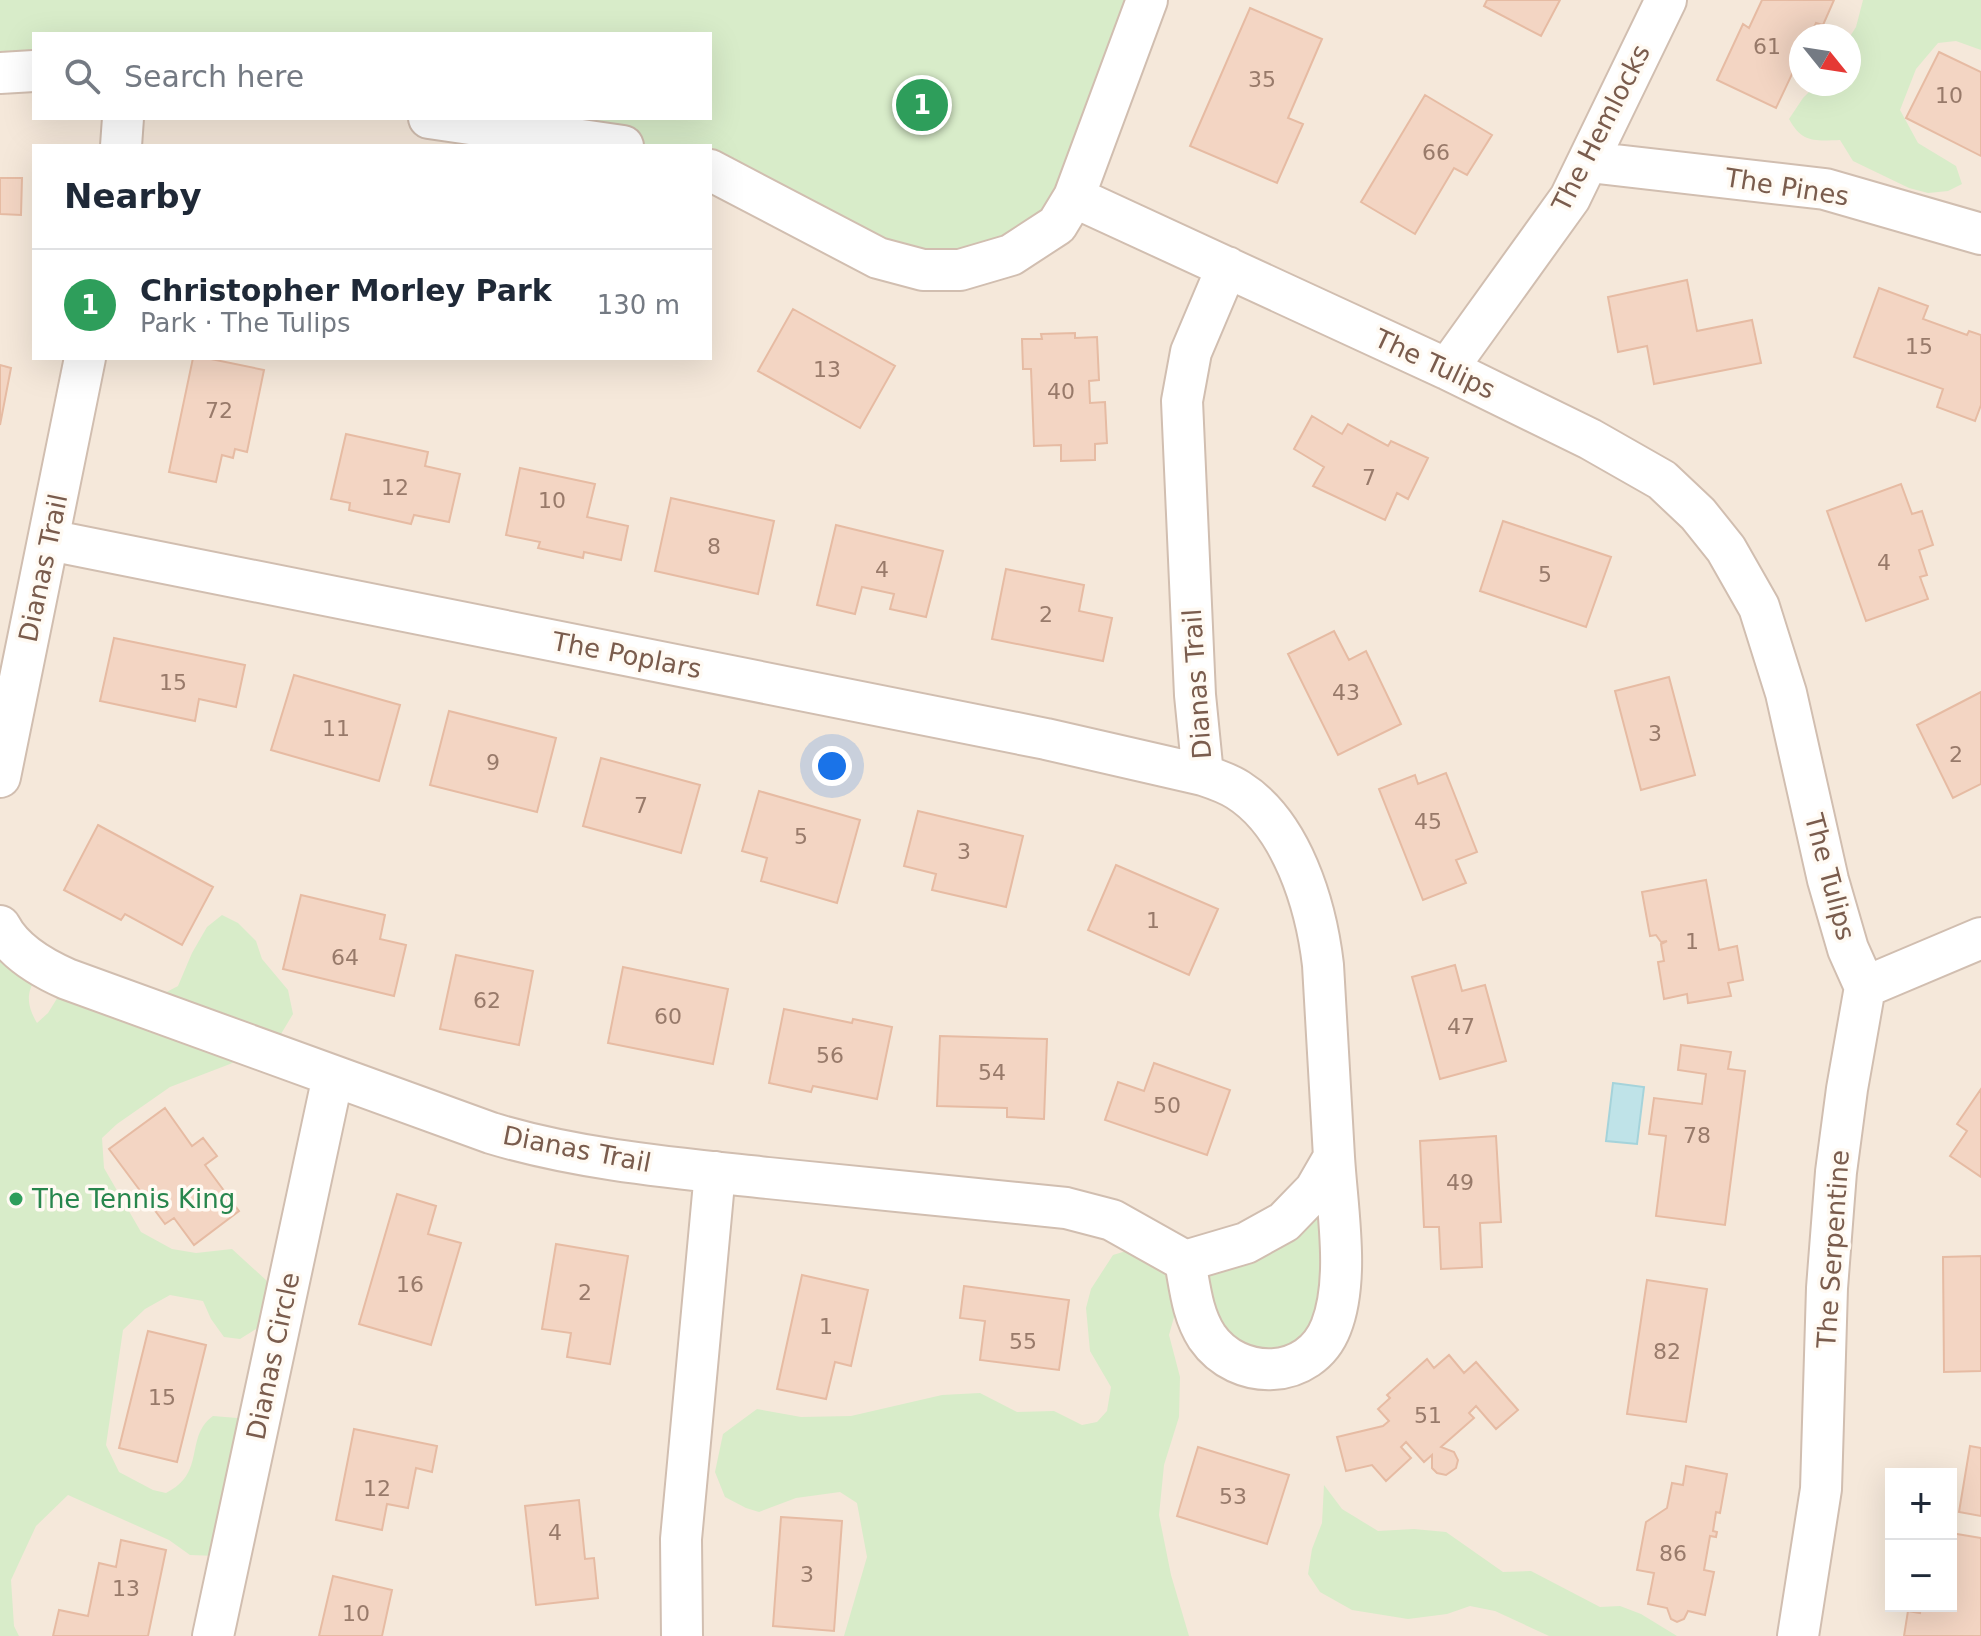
<!DOCTYPE html>
<meta charset="utf-8">
<style>
body{margin:0;font-family:"DejaVu Sans",sans-serif;background:#f6f6f7;color:#1f2937}
.controls{position:absolute;right:24px;bottom:24px;display:grid;overflow:hidden;border-radius:0px;box-shadow:0 8px 32px #0002}
.controls button{width:72px;height:72px;display:grid;place-items:center;padding:0;border:0;border-bottom:2px solid #e0e1e3;background:#fff;color:#1f2937;font:40px sans-serif}
.compass{position:absolute;left:1789px;top:24px;width:72px;height:72px;border-radius:50%;background:#fff;box-shadow:0 8px 32px #0002;rotate:120deg}
.you{position:absolute;left:832px;top:766px;width:28px;height:28px;margin:-20px;border:6px solid #fff;border-radius:50%;background:#1a73e8;box-shadow:0 0 0 12px #1a73e833}
.badge{display:grid;place-items:center;width:52px;height:52px;border-radius:50%;background:#e76f51;color:#fff;font-size:26px;font-weight:700}
.pin{position:absolute;translate:-50% -50%;border:4px solid #fff;box-shadow:0 2px 8px #0006}
.list{margin:0;padding:0;list-style:none}
h2{display:flex;justify-content:space-between;align-items:center;height:104px;margin:0;padding:0 32px;font-size:34px}
h2 small{font-size:26px;font-weight:400;color:#747a83}
.list li{display:grid;grid-template-columns:52px 1fr auto;gap:24px;align-items:center;box-sizing:border-box;height:112px;padding:0 32px;border-top:2px solid #e0e1e3}
.list b{display:block;font-size:30px;white-space:nowrap}
.list p{margin:0;font-size:26px;white-space:nowrap;color:#747a83}
.list em{font-size:26px;font-style:normal;color:#747a83}
.icon{flex:none;width:44px;height:44px;fill:none;stroke:currentColor;stroke-width:2;stroke-linecap:round;stroke-linejoin:round}
.map{position:relative;flex:none;width:1981px;height:1636px;overflow:hidden}
.search{position:absolute;background:#fff;box-shadow:0 8px 32px #0002;left:32px;top:32px;width:680px;height:88px;display:flex;align-items:center;gap:20px;box-sizing:border-box;padding:0 28px;border-radius:0px;color:#747a83;font-size:30px}
.panel{position:absolute;background:#fff;box-shadow:0 8px 32px #0002;left:32px;top:144px;width:680px;height:216px;border-radius:0px}
.map>svg:first-child{display:block}
.residential{fill:#f5e8da;fill-rule:evenodd}
.green{fill:#d8ecc9}
.water{fill:#bfe3e8;stroke:#a5d3da;stroke-width:2}
.building{fill:#f3d5c3;stroke:#e6bba3;stroke-width:2}
.lines{fill:none;stroke-linecap:round;stroke-linejoin:round}
.minor-casing{stroke:#d1beb0;stroke-width:44}
.minor{stroke:#fff;stroke-width:40}
.leisure-dot{fill:#2e9e5b;stroke:#fffaf3;stroke-width:3}
.labels{text-anchor:middle;dominant-baseline:central;stroke-width:7;stroke-linejoin:round;paint-order:stroke}
.number-label{font-size:22px;fill:#987a6a}
.street-label{font-size:26px;fill:#7a5c4d;stroke:#fffaf3}
.leisure-label{font-size:26px;fill:#27864d;stroke:#fffaf3;text-anchor:start}
</style>
<div class="map">
<svg width="1981" height="1636" viewBox="0 0 1981 1636">
<rect width="100%" height="100%" fill="#fdf6ec"/>
<path class="residential" d="M1147,0H1981V1636H0V73L34,71V118H429L623,146H34V358H710V170ZM1801,36H1849V84H1801ZM1891,1474H1951V1606H1891Z"/>
<path class="green" d="M0,0H1147L1074,197L960,270L710,170V146H623L429,118H710V34H34V71L0,73Z
M1863,0H1981V50L1956,41L1938,43L1916,69L1900,110L1918,143L1956,166L1962,184L1948,191L1928,193L1909,188L1853,161L1840,140C1815,141 1802,143 1789,119L1803,98L1817,84H1849V38L1856,27Z
M222,915L238,923L256,941L262,959L288,990L293,1014L278,1039L230,1064L170,1087L117,1124L102,1138L104,1168L141,1232L172,1249L196,1253L232,1249L266,1280L275,1302L269,1321L240,1339L224,1337L211,1319L203,1301L170,1295L145,1309L123,1330L106,1445L119,1472L153,1490L166,1493C207,1473 184,1437 213,1416L249,1419L217,1556L190,1555L169,1540L68,1495L36,1526L11,1580L14,1626L19,1636H0V928L10,927L39,938L46,955C35,985 19,992 37,1023L48,1013L61,992L159,996L178,986L192,953L207,927Z
M1334,1157L1333,1324L1245,1367L1185,1261L1246,1243Z
M1136,1248L1156,1258L1173,1281L1176,1310L1169,1335L1180,1377L1179,1417L1164,1465L1159,1515L1171,1575L1189,1636H844L867,1557L857,1503L840,1492L796,1498L759,1512L746,1508L725,1497L715,1472L723,1434L757,1409L801,1417L851,1416L942,1395L980,1393L1017,1412L1054,1411L1082,1425L1097,1422L1107,1411L1111,1387L1090,1351L1086,1308L1091,1289L1113,1255Z
M1324,1485L1342,1509L1378,1531L1414,1529L1446,1532L1503,1572L1531,1571L1600,1607L1620,1606L1641,1614L1677,1636H1549L1495,1611L1470,1606L1447,1614L1408,1619L1352,1610L1320,1592L1308,1574L1312,1549L1322,1523Z"/>
<path class="water" d="M1613,1083L1644,1087L1637,1144L1606,1141Z"/>
<path class="building" d="M1487,0H1560L1541,36L1484,6Z
M1762,0H1834L1823,25L1816,23L1810,36H1801V55L1776,108L1717,80L1743,24L1749,28Z
M1250,8L1322,39L1288,118L1303,124L1277,183L1190,146Z
M1939,52L1981,72V156L1906,118Z
M1425,95L1492,135L1467,175L1454,168L1415,234L1361,202Z
M0,178H22L21,215L0,214Z
M1687,280L1697,331L1752,320L1761,363L1654,384L1647,346L1618,352L1608,297Z
M1879,288L1928,306L1923,319L1967,335L1969,331L1981,335V405L1975,421L1937,407L1943,389L1854,357Z
M793,309L895,366L860,428L758,371Z
M1075,333V338L1097,337L1099,380L1089,381L1090,403L1105,402L1107,443L1095,444V460L1061,461V445L1034,446L1031,369H1023L1022,339H1042L1041,334Z
M193,358H206L264,370L247,452L235,449L233,458L222,455L216,482L169,472Z
M0,365L11,368L0,425Z
M1312,416L1342,434L1348,424L1388,446L1391,441L1428,458L1408,499L1397,493L1385,520L1313,486L1324,467L1294,449Z
M346,434L428,452L425,466L460,474L449,522L414,515L411,524L349,510L350,503L331,499Z
M520,468L595,484L587,517L628,526L621,560L584,552L583,558L538,548L540,542L506,535Z
M1901,484L1912,514L1922,511L1933,545L1919,550L1927,575L1920,577L1928,599L1866,621L1827,511Z
M671,498L774,521L758,594L655,571Z
M1503,521L1611,557L1586,627L1480,591Z
M836,525L943,551L926,617L890,609L894,594L862,587L855,614L817,605Z
M1006,569L1084,585L1079,611L1112,618L1103,661L992,639Z
M1334,631L1349,660L1366,651L1401,724L1338,755L1288,654Z
M114,638L245,665L236,707L199,699L195,721L100,701Z
M294,675L400,705L379,781L271,750Z
M1669,677L1695,775L1641,790L1615,691Z
M1981,692V784L1953,798L1917,725Z
M449,711L556,738L537,812L430,785Z
M601,758L700,785L681,853L583,826Z
M1446,773L1477,852L1456,860L1466,883L1423,900L1379,789L1415,775L1418,784Z
M759,791L860,820L837,903L761,881L767,858L742,851Z
M918,811L1023,836L1006,907L932,890L936,874L904,866Z
M98,825L213,887L182,945L125,914L121,920L64,890Z
M1116,865L1218,909L1189,975L1088,930Z
M1706,880L1719,950L1737,946L1743,980L1728,983L1731,996L1688,1003L1687,994L1664,999L1658,962L1664,961L1661,944L1667,941L1661,942L1656,935L1650,936L1642,892Z
M301,895L385,915L380,939L406,945L394,996L283,969Z
M456,955L533,971L519,1045L440,1029Z
M1455,965L1462,991L1485,985L1506,1061L1440,1079L1412,977Z
M623,967L728,989L713,1064L608,1043Z
M784,1009L852,1023L853,1019L892,1027L877,1099L813,1086L811,1092L769,1083Z
M940,1036L1047,1039L1044,1119L1007,1117V1108L937,1106Z
M1681,1045L1731,1052L1728,1069L1745,1071L1725,1225L1656,1216L1666,1136L1649,1134L1654,1098L1702,1104L1706,1074L1678,1070Z
M1154,1063L1230,1090L1207,1155L1105,1120L1118,1082L1144,1091Z
M1981,1089V1177L1950,1156L1967,1131L1957,1124Z
M165,1108L192,1146L203,1138L217,1156L205,1165L239,1211L194,1245L174,1218L165,1224L109,1149Z
M1496,1136L1501,1222L1480,1223L1482,1267L1441,1269L1439,1227H1424L1420,1141Z
M397,1194L436,1206L428,1234L461,1243L431,1345L359,1324Z
M556,1244L628,1256L610,1364L567,1357L571,1333L542,1329Z
M1981,1256V1371L1944,1372L1943,1257Z
M802,1275L868,1290L851,1366L835,1362L826,1399L777,1389Z
M1647,1280L1707,1289L1686,1422L1627,1414Z
M964,1286L1069,1300L1059,1370L980,1360L985,1321L960,1318Z
M148,1331L206,1345L177,1462L119,1448Z
M1449,1355L1464,1373L1476,1362L1518,1410L1496,1429L1476,1406L1469,1413L1474,1418L1441,1447L1454,1452L1458,1460L1456,1468L1446,1475L1437,1473L1432,1468V1455L1424,1462L1406,1442L1401,1447L1411,1458L1386,1481L1372,1465L1346,1471L1337,1437L1383,1426L1389,1421L1378,1409L1390,1398L1387,1395L1427,1359L1434,1368Z
M354,1429L437,1446L432,1472L416,1468L408,1508L387,1504L382,1530L336,1520Z
M1970,1446L1981,1448V1516L1959,1512Z
M1198,1447L1289,1475L1267,1544L1177,1516Z
M1686,1466L1727,1474L1720,1513L1716,1512L1713,1531L1717,1532L1716,1537L1710,1536L1704,1570L1714,1572L1705,1615L1688,1611L1684,1619L1677,1622L1671,1619L1667,1608L1648,1604L1654,1573L1637,1570L1646,1522L1667,1508L1672,1483L1683,1485Z
M579,1500L585,1559L594,1558L598,1598L536,1605L525,1506Z
M781,1517L842,1521L834,1631L773,1626Z
M1951,1533L1981,1538V1636H1904L1908,1611L1920,1613L1921,1606H1951Z
M121,1540L166,1550L148,1636H53L59,1610L88,1616L99,1563L116,1567Z
M333,1576L392,1590L382,1636H319Z"/>
<g class="lines">
<defs>
<path id="minor" d="M0,73L34,71
M429,118L623,146
M121,146L123,118
M1589,162L1825,189L1981,234
M710,170L878,258L923,270H960L1011,255L1057,225L1074,197L1147,0
M1074,197L1447,369L1590,439L1662,480L1698,514L1726,549L1759,607L1786,693L1828,880L1848,949L1865,987
M1447,369L1570,198L1666,0
M1203,775L1195,695L1182,401L1191,352L1227,267
M0,777L85,358
M0,926C13,951 42,968 67,979L491,1133C580,1160 675,1168 768,1178C867,1188 967,1198 1066,1208L1112,1220L1185,1261L1246,1243L1284,1222L1315,1190L1334,1157L1323,965C1316,905 1292,824 1238,790C1227,783 1215,779 1203,775L1046,739L49,540
M1185,1261C1190,1287 1192,1314 1207,1337C1238,1382 1310,1381 1331,1327C1350,1279 1337,1208 1334,1157
M213,1636L333,1076
M682,1636L681,1539L715,1172
M1798,1636L1821,1489L1827,1288L1836,1172L1847,1089L1865,987L1981,938"/>
</defs>
<use href="#minor" class="minor-casing"/>
<use href="#minor" class="minor"/>
</g>
<circle class="leisure-dot" cx="16" cy="1199" r="8"/>
<g class="labels">
<g class="number-label">
<text x="1767" y="46">61</text>
<text x="1262" y="79">35</text>
<text x="1949" y="95">10</text>
<text x="1436" y="152">66</text>
<text x="1919" y="346">15</text>
<text x="827" y="369">13</text>
<text x="1061" y="391">40</text>
<text x="219" y="410">72</text>
<text x="1369" y="477">7</text>
<text x="395" y="487">12</text>
<text x="552" y="500">10</text>
<text x="714" y="546">8</text>
<text x="1884" y="562">4</text>
<text x="882" y="569">4</text>
<text x="1545" y="574">5</text>
<text x="1046" y="614">2</text>
<text x="173" y="682">15</text>
<text x="1346" y="692">43</text>
<text x="336" y="728">11</text>
<text x="1655" y="733">3</text>
<text x="1956" y="754">2</text>
<text x="493" y="762">9</text>
<text x="641" y="805">7</text>
<text x="1428" y="821">45</text>
<text x="801" y="836">5</text>
<text x="964" y="851">3</text>
<text x="1153" y="920">1</text>
<text x="1692" y="941">1</text>
<text x="345" y="957">64</text>
<text x="487" y="1000">62</text>
<text x="668" y="1016">60</text>
<text x="1461" y="1026">47</text>
<text x="830" y="1055">56</text>
<text x="992" y="1072">54</text>
<text x="1167" y="1105">50</text>
<text x="1697" y="1135">78</text>
<text x="1460" y="1182">49</text>
<text x="410" y="1284">16</text>
<text x="585" y="1292">2</text>
<text x="826" y="1326">1</text>
<text x="1023" y="1341">55</text>
<text x="1667" y="1351">82</text>
<text x="162" y="1397">15</text>
<text x="1428" y="1415">51</text>
<text x="377" y="1488">12</text>
<text x="1233" y="1496">53</text>
<text x="555" y="1532">4</text>
<text x="1673" y="1553">86</text>
<text x="807" y="1574">3</text>
<text x="126" y="1588">13</text>
<text x="356" y="1613">10</text>
</g>
<g class="street-label">
<text transform="translate(1601 128) rotate(-63)">The Hemlocks</text>
<text transform="translate(1787 187) rotate(9)">The Pines</text>
<text transform="translate(1435 364) rotate(25)">The Tulips</text>
<text transform="translate(43 568) rotate(-78)">Dianas Trail</text>
<text transform="translate(627 655) rotate(11)">The Poplars</text>
<text transform="translate(1197 684) rotate(-94)">Dianas Trail</text>
<text transform="translate(1830 877) rotate(75)">The Tulips</text>
<text transform="translate(577 1149) rotate(11)">Dianas Trail</text>
<text transform="translate(1833 1249) rotate(-86)">The Serpentine</text>
<text transform="translate(273 1356) rotate(-78)">Dianas Circle</text>
</g>
<g class="leisure-label">
<text x="32" y="1199">The Tennis King</text>
</g>
</g>
</svg>
<div class="controls">
<button>+</button>
<button>−</button>
</div>
<svg class="compass" viewBox="-18 -18 36 36"><path d="M0-13l5 13h-10z" fill="#e53935"/><path d="M0 13l5-13h-10z" fill="#747a83"/></svg>
<div class="you"></div>
<div class="pin badge" style="left:922px;top:105px;background:#2e9e5b">1</div>
<div class="search"><svg class="icon" aria-label="search" viewBox="0 0 24 24"><circle cx="10" cy="10" r="6"/><path d="M15 15l6 6"/></svg>Search here</div>
<section class="panel">
<h2>Nearby<small></small></h2>
<ul class="list">
<li><span class="badge" style="background:#2e9e5b">1</span><div><b>Christopher Morley Park</b><p>Park · The Tulips</p></div><em>130 m</em></li>
</ul>
</section>
</div>
